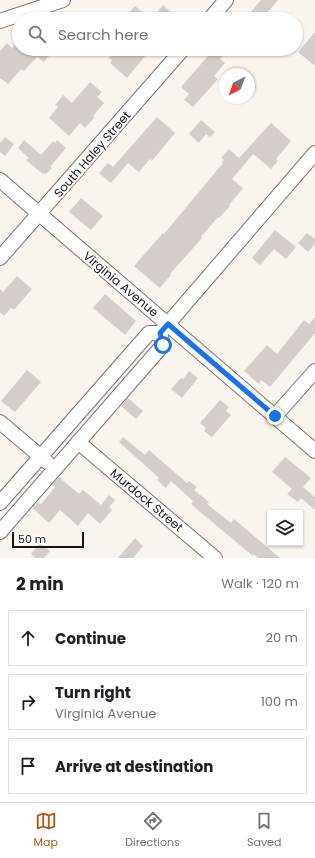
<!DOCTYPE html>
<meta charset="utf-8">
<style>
body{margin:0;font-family:Poppins,sans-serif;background:#f2f2f2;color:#202124}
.controls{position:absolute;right:12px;bottom:12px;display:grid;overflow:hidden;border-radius:0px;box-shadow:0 1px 3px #0004}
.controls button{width:36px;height:36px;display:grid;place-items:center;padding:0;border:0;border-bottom:1px solid #e0e0e0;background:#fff;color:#202124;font:20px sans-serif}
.compass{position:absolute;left:219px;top:68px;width:36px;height:36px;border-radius:50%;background:#fff;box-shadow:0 1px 3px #0004;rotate:221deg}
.scale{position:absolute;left:12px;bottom:10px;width:72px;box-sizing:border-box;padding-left:4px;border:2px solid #171513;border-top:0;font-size:11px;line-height:14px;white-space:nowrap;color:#171513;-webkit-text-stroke:3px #fff;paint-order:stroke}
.stop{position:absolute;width:12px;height:12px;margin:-9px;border:3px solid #1a73e8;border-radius:50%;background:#fff}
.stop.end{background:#1a73e8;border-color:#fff;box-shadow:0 1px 4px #0008}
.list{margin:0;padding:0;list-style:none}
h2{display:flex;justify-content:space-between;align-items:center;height:52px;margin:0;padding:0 16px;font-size:17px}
h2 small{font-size:13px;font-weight:400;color:#757577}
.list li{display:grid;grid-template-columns:26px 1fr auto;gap:12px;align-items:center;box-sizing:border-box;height:56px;margin:0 8px 8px;padding:0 8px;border:1px solid #e0e0e0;border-radius:0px}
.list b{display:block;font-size:15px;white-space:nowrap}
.list p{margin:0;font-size:13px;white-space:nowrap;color:#757577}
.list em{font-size:13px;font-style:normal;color:#757577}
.icon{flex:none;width:22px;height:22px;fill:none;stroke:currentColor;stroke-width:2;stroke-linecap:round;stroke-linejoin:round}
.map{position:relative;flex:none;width:315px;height:558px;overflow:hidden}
.search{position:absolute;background:#fff;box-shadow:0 1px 3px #0004;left:12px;right:12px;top:12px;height:44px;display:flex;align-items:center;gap:10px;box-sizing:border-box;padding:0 14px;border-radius:22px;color:#757577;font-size:15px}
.sheet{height:244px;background:#fff}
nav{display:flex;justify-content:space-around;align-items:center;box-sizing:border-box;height:56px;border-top:1px solid #e0e0e0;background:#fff;font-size:11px;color:#757577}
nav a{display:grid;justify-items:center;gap:2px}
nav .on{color:#b45309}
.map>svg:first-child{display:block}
.building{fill:#d4cdc9}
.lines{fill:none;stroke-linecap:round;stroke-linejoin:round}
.minor-casing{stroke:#7b7571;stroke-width:16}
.minor{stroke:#fff;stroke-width:14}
.route{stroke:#1a73e8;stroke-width:5}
.labels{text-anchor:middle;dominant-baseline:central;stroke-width:4;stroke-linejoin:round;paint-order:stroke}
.street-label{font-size:12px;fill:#171513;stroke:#fff}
</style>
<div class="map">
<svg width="315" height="558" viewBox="0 0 315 558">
<rect width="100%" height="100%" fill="#faf4ef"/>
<path class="building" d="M261,0H278L262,19H245Z
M163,5L179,19H151Z
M135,6L150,19H124Z
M315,32V66L298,52Z
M7,43L12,48L15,44L19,49H55L44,62L37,57L24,71L21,69L8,84L0,78V51Z
M117,49H151L127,78L110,63L112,60L109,58Z
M214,49H218L224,54L220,59L225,63L214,76L218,79L193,107L184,100L189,94L181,87Z
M90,82L102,92L97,97L104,103L93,116L95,117L85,128L80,123L69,136L49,118L58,107L55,105L63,95L72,103Z
M157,117L175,133L152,161L150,159L139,172L128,163L111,183L99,173L108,163L113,167Z
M201,120L215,132L210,137L206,134L199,143L189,134Z
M271,123L291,141L276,159L278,161L271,169L253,154L232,179L243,188L229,205L230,206L219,218L218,217L201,237L202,238L170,274L171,275L160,288L134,266L163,233L164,234L223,163L222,162L224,160L221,158L229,149L239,158Z
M5,137L14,144L5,156L0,152V143Z
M24,140L41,155L53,141L55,143L57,140L66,148L50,167L52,168L46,174L45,173L43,174L26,160L29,158L18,148Z
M81,198L103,216L91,230L69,212Z
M275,230L296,247L286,259L274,249L260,265L252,258Z
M307,233L315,239V244L308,252L298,243Z
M17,276L32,289L14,310L11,308L4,316L0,312V289L3,292Z
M105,294L136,321L125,335L93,308Z
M315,317V333L270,387L261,380L259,384L244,371L267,345L277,354L304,320L309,324Z
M27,370L41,382L15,412L1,401Z
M189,371L198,378L182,398L171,389L181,378L183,379Z
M128,398L143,411L136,419L121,406Z
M220,400L229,407L226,411L231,415L212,437L204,431L206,428L200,423Z
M123,437L145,455L149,450L187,483L189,481L197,487L194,490L209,502L207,504L231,523L234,519L280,558H258L254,554L253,556L205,516L191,504L193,501L171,481L166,488L157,480L159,478L119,442Z
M285,457L311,478L303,487L315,497V510L301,498L298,502L287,494L292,489L272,472Z
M59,477L79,494L83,490L101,505L109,495L115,500L109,507L112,510L100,524L88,513L78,526L60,510L49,523L32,508L38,502L41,504L55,487L52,485Z
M135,538L143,546L133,558H118Z
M40,543L50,551L44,558H36L31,554Z"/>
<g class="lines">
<defs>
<path id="minor" d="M210,19L226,0
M0,21L63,0
M0,180L315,451
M0,258L183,49
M275,416L315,371
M0,422L47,462
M78,442L215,558
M0,503L149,333H160L315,153
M0,532L163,345L160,333"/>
</defs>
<use href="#minor" class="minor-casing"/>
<use href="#minor" class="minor"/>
</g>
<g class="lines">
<path class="route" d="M163,345L160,333L168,324L275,416"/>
</g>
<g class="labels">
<g class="street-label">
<text transform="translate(92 154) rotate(-49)">South Haley Street</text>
<text transform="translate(121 284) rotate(40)">Virginia Avenue</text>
<text transform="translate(147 500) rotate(40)">Murdock Street</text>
</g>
</g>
</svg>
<div class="controls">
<button><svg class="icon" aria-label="layers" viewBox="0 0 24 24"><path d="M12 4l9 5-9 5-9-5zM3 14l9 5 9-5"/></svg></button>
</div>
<svg class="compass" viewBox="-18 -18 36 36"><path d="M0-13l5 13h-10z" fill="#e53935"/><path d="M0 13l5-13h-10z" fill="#757577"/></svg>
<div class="scale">50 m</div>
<div class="stop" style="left:163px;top:345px"></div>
<div class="stop end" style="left:275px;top:416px"></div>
<div class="search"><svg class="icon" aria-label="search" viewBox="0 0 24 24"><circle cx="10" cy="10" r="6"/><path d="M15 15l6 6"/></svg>Search here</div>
</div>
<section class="sheet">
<h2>2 min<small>Walk · 120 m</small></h2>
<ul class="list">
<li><svg class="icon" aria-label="ahead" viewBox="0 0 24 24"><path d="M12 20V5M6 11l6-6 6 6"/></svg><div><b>Continue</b></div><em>20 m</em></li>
<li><svg class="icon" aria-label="right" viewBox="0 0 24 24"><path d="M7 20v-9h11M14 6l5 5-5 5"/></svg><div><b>Turn right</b><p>Virginia Avenue</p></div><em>100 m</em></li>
<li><svg class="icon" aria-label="arrive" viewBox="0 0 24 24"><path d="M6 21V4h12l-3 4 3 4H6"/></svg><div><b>Arrive at destination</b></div></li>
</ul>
</section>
<nav>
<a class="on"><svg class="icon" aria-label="map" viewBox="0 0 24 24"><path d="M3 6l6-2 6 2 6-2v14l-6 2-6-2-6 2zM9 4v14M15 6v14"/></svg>Map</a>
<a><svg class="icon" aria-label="directions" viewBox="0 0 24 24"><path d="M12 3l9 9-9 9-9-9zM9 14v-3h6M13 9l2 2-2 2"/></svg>Directions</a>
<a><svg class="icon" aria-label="saved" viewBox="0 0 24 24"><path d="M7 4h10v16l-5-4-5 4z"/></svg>Saved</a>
</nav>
